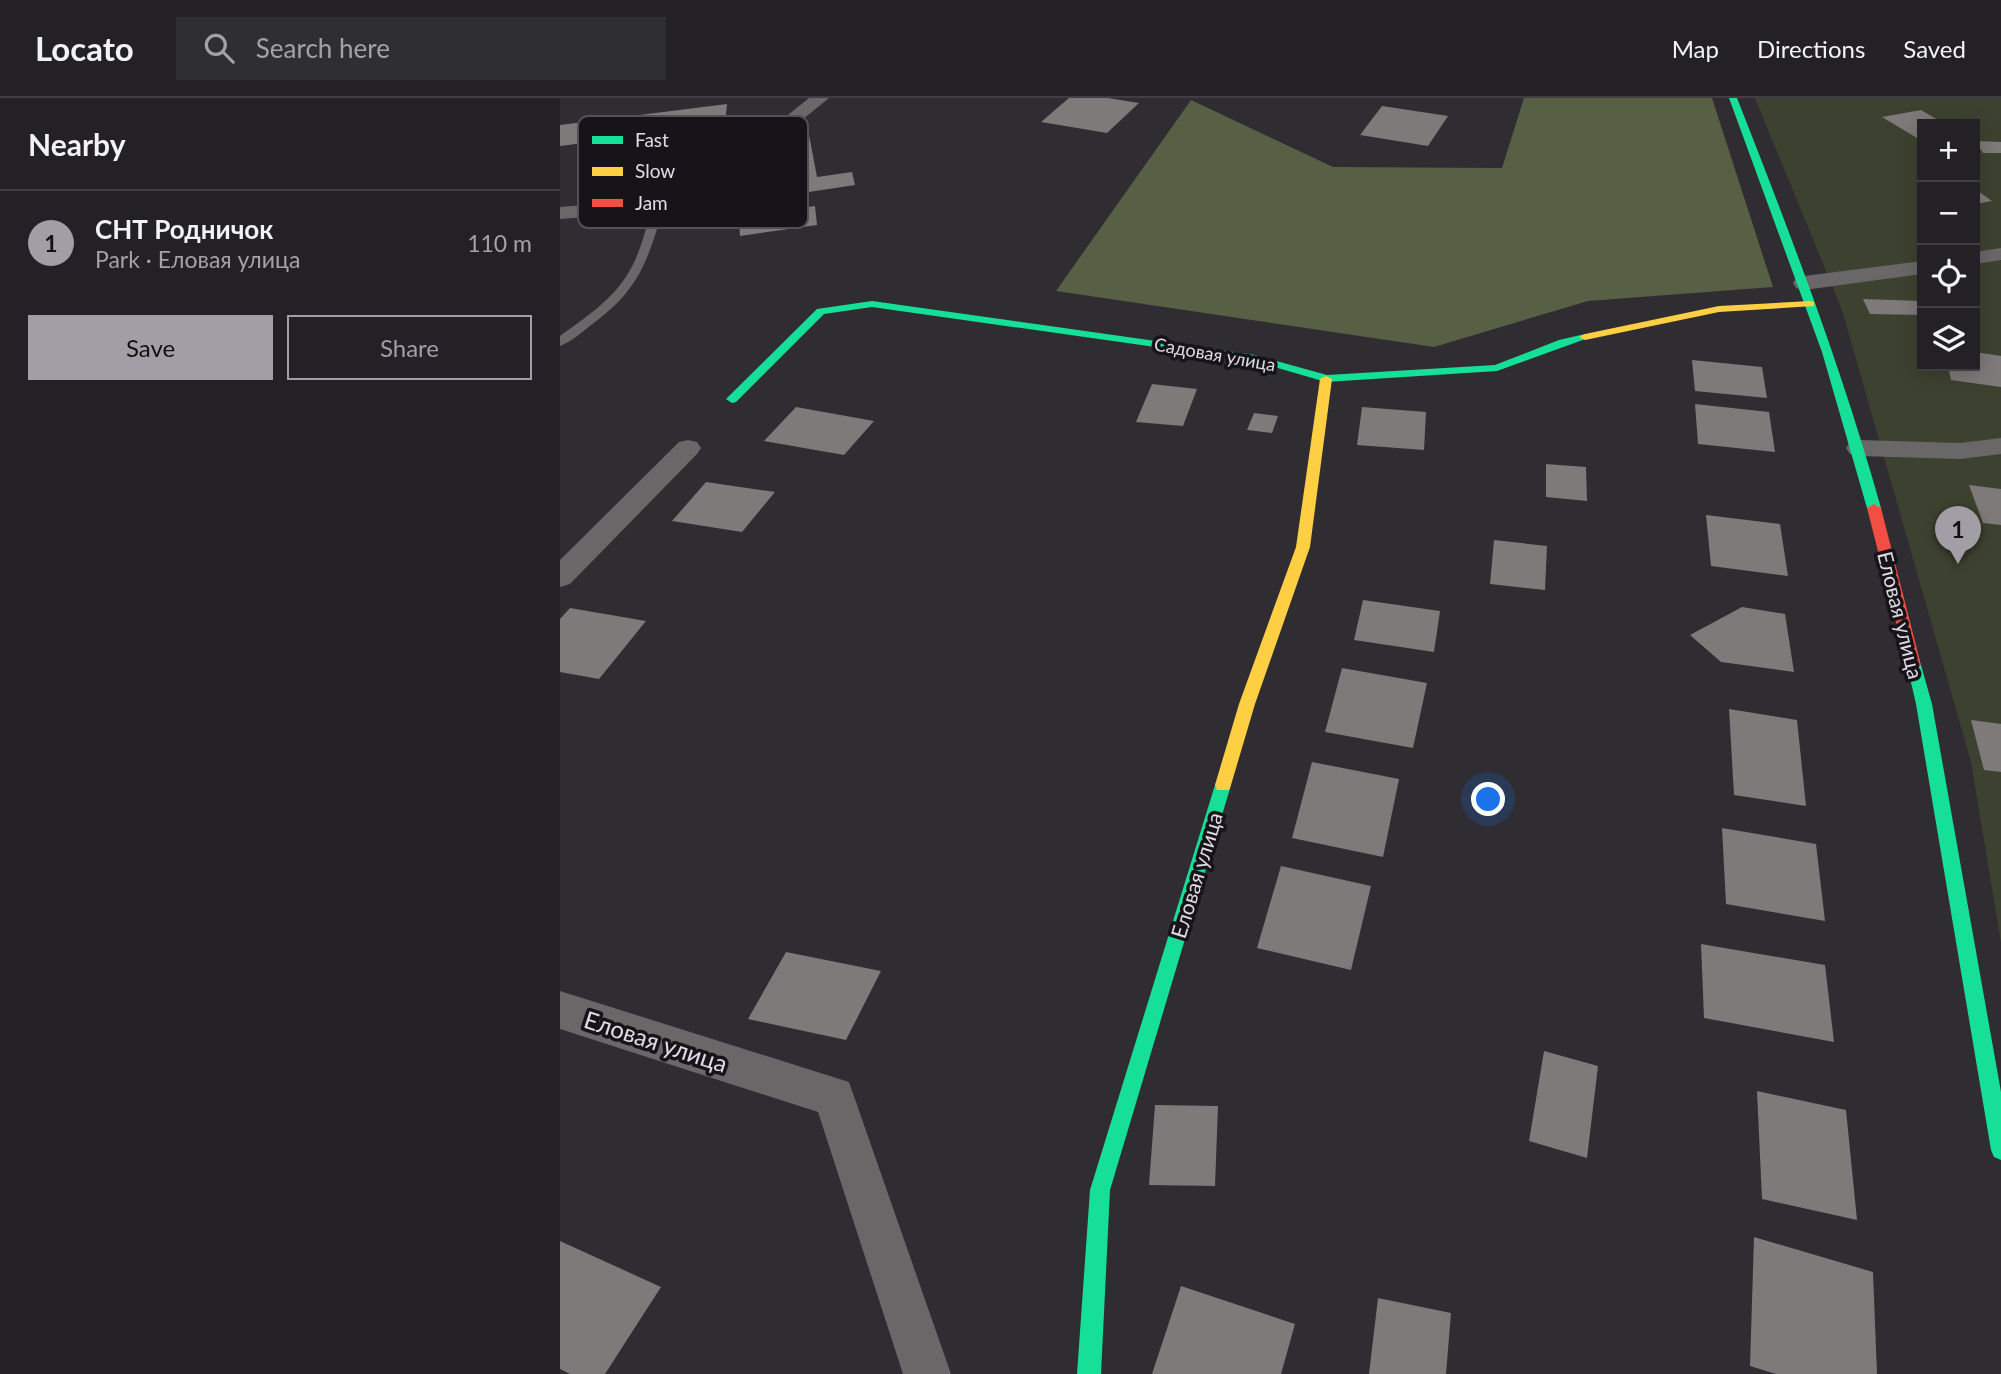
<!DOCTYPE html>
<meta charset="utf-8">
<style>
body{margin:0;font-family:Lato,sans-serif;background:#2f2e32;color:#f1f3f6}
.controls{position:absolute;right:21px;top:21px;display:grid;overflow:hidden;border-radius:0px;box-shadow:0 4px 18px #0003}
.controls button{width:63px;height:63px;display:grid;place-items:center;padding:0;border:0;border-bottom:2px solid #403e43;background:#232126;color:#f1f3f6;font:35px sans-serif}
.you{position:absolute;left:929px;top:702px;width:24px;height:24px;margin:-18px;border:5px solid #fff;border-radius:50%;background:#1a73e8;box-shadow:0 0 0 10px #1a73e833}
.badge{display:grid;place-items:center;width:46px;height:46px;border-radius:50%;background:#a29ea5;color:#111;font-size:23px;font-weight:700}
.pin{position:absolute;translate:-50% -58px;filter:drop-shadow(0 2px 4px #0008)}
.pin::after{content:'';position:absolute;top:37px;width:24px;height:21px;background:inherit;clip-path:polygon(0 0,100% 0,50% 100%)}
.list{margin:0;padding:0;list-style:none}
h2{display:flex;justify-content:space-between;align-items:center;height:91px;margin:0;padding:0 28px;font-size:30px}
h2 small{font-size:23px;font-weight:400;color:#a3a3a7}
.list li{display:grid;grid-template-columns:46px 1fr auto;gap:21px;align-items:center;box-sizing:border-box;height:105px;padding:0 28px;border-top:2px solid #403e43}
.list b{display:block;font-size:26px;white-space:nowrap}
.list p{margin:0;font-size:23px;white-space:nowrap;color:#a3a3a7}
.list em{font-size:23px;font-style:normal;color:#a3a3a7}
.actions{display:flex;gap:14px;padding:21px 28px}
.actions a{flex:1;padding:16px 0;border:2px solid #a29ea5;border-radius:0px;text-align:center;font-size:24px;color:#a29ea5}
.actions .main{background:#a29ea5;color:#111}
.icon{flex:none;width:38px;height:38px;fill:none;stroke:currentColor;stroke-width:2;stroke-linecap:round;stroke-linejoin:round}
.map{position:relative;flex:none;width:1441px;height:1276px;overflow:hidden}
header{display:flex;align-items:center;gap:42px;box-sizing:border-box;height:98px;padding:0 35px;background:#232126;border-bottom:2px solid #403e43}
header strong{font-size:33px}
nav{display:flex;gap:38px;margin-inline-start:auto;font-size:24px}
.search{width:490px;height:63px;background:#2f2e32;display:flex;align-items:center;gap:18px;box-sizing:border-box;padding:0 24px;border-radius:0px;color:#a3a3a7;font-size:26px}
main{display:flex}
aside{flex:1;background:#232126}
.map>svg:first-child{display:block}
.green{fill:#3d4230;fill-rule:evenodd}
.forest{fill:#575f44}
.building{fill:#7e7a7a}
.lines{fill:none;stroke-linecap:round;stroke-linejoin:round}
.lane{fill:#696768;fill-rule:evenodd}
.street{fill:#696768;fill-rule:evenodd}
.fast{fill:#16e098;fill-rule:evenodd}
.slow{fill:#ffcf43;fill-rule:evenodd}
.jam{fill:#f24e42;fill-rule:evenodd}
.labels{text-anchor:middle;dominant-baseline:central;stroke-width:7;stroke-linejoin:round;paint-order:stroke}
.far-street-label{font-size:18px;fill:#e0dbe3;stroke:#161319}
.street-label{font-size:21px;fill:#e0dbe3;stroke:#161319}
.near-street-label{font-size:24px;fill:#e0dbe3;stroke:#161319}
.key{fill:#161319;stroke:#534f56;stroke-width:2}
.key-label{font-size:19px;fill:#e0dbe3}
</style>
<header>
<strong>Locato</strong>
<div class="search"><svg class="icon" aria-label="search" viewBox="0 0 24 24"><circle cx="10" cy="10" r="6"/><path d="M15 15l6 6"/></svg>Search here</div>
<nav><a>Map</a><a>Directions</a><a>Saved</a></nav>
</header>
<main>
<aside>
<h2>Nearby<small></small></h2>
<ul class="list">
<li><span class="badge">1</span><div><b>СНТ Родничок</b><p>Park · Еловая улица</p></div><em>110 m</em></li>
</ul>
<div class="actions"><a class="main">Save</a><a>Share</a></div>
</aside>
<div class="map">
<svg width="1441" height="1276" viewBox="0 0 1441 1276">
<rect width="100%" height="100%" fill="#2f2c32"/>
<path class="green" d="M1195,0H1441V845L1411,664L1282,212ZM1362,26H1415V268H1362Z"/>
<path class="forest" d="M964,0H1152L1213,189L1028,203L874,249L496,193L631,2L773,69L942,70Z"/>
<path class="building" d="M509,0H548L579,5L547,35L481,24Z
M167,6L165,27L0,48V27Z
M822,8L888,18L868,48L800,37Z
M1361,12L1385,26H1362V43L1322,19Z
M249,37L257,79L292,74L295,87L229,97L222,52Z
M1415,43L1441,44V55H1423Z
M1415,91L1432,103L1415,106Z
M255,108L257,127L180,138L179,119Z
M1303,201L1362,203V217L1310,216Z
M1415,254L1441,258V289L1391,282L1388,268H1415Z
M1132,262L1202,269L1207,300L1135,293Z
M592,286L637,291L623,328L576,324Z
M1135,306L1209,314L1215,354L1138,346Z
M236,309L314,323L284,357L204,343Z
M802,309L866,314L864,352L797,347Z
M694,315L718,318L712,335L687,332Z
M986,366L1026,369L1027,403L986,399Z
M146,384L215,394L182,434L112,423Z
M1409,387L1441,391V427L1423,425Z
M1146,417L1220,426L1228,478L1151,468Z
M934,442L987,448L985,492L930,486Z
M803,502L880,513L874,554L794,542Z
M1182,509L1225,516L1234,574L1161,564L1130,537Z
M10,510L86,523L39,581L0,574V521Z
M782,570L867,585L853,650L765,634Z
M1169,611L1237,622L1246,708L1174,697Z
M1411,622L1441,626V674L1424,672Z
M752,664L839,681L823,759L732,740Z
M1162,730L1256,746L1265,823L1166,806Z
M721,768L811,788L791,872L697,850Z
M1141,846L1265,867L1274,944L1144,920Z
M226,854L321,873L286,942L188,921Z
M984,953L1038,968L1027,1060L969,1043Z
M1197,993L1286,1012L1297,1122L1202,1101Z
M595,1007L658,1008L655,1088L589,1087Z
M1194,1139L1313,1174L1317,1276H1216L1190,1268Z
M0,1143L101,1189L45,1276H10L0,1271Z
M621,1188L735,1226L721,1276H592Z
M818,1200L891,1215L886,1276H809Z"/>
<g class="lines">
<path class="lane" d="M96,103L105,105C88,161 81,191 31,227C22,234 11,244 0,248V238C33,214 63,195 78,155C85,138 88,119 96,103Z"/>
<path class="street" d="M249,0H269L192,63L131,100L80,115L0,121V109C30,106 62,108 91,101C151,87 202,37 249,0Z
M1441,150V162L1415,166V154Z
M1362,163V176L1244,192L1236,190L1233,185L1236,180L1244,178Z
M1441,340V356L1400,361L1299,358L1290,356L1286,350L1290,344L1299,342L1400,345Z
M128,342L137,344L141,350L137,356L10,486L0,489V462L119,344Z
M0,893L289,984L391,1276H343L258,1014L0,931Z"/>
<path class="fast" d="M1169,0H1177C1230,135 1282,270 1321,410L1319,413L1314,414L1307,410L1262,254Z
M312,203L695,257L767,277L935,267L999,242L1025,236L1031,239L937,273L766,284L694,263L312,209L264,216L176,304L172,305L166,301L257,211Z
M1354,562L1361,567L1372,606L1441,994V1062L1434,1059L1431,1052L1356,606L1347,567Z
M663,680L669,682L671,687L550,1092L541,1276H517L530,1092L655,687L657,682Z"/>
<path class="slow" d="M1250,203L1254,204V208L1159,214L1025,242L1019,239L1025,236L1159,208Z
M766,278L772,281L750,449L695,606L671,687L669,692H657L655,687L679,606L736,449L760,281Z"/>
<path class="jam" d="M1314,406L1321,410L1361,567L1354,572L1347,567L1307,410Z"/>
</g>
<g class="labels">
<g class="far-street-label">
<text transform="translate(655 256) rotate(10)">Садовая улица</text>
</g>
<g class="street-label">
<text transform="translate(1341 517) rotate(76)">Еловая улица</text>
<text transform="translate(636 777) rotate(-73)">Еловая улица</text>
</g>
<g class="near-street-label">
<text transform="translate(96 943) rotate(18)">Еловая улица</text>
</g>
</g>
<rect x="18" y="18" width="230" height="112" rx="10" class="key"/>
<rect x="32" y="38" width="31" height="8" fill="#16e098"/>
<rect x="32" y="69" width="31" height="9" fill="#ffcf43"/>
<rect x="32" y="101" width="31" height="8" fill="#f24e42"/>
<g class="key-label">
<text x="75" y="49">Fast</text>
<text x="75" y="80">Slow</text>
<text x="75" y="112">Jam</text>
</g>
</svg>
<div class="controls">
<button>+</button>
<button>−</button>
<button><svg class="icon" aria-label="locate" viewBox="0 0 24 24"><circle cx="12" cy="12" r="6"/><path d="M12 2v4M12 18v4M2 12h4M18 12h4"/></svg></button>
<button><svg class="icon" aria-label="layers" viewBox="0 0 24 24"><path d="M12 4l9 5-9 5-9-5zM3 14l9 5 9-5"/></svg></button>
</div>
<div class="you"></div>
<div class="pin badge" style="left:1398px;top:466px">1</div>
</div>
</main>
